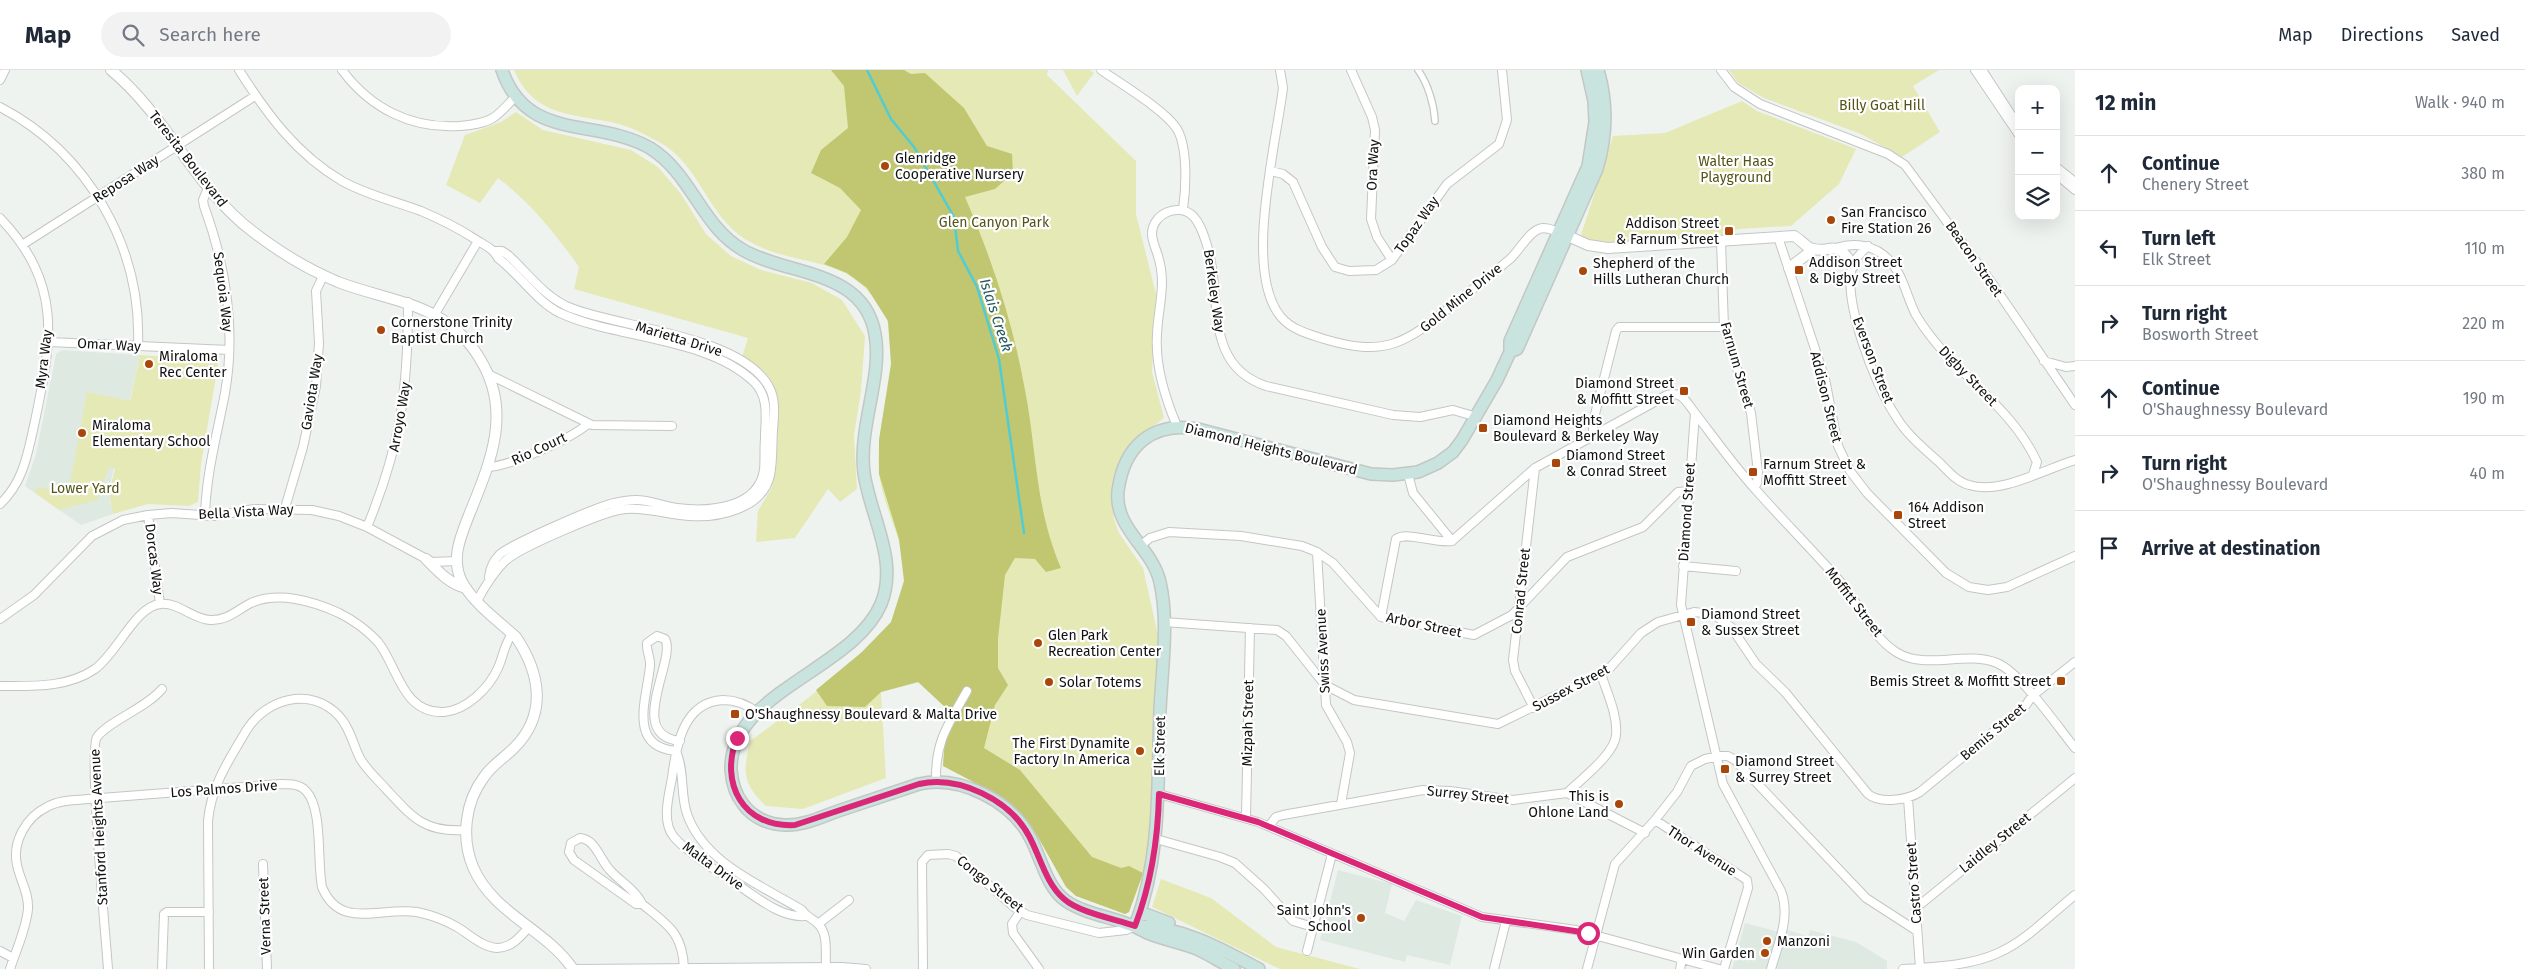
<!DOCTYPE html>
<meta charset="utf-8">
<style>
body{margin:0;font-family:"Fira Sans",sans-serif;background:#f2f2f3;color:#1f2937}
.controls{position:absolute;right:15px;top:15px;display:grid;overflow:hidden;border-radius:10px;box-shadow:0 5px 20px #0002}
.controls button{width:45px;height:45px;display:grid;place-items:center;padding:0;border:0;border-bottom:1px solid #e0e1e3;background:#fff;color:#1f2937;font:25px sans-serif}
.stop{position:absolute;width:15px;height:15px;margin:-11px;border:4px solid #db2777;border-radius:50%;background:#fff}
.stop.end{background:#db2777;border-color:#fff;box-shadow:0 1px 5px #0008}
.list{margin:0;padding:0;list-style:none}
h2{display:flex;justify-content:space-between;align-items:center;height:65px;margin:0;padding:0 20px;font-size:21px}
h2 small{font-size:16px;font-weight:400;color:#747a83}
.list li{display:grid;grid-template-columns:32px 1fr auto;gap:15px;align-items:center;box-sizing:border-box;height:75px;padding:0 20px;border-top:1px solid #e0e1e3}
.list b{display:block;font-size:19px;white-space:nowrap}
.list p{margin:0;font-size:16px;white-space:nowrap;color:#747a83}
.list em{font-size:16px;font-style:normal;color:#747a83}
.icon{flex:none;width:28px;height:28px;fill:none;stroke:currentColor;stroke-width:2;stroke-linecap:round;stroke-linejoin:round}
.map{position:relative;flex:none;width:2075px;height:899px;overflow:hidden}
header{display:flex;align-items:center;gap:30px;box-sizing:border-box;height:70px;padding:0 25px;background:#fff;border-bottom:1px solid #e0e1e3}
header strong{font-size:24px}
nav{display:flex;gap:28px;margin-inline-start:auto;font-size:18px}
.search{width:350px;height:45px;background:#f2f2f3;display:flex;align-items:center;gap:12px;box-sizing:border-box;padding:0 18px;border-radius:28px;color:#747a83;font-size:19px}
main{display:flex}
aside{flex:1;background:#fff}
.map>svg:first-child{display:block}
.built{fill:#dee9e2}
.green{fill:#e5e9b6}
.forest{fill:#c1c671}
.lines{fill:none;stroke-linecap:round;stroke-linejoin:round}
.stream{stroke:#50ccd4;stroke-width:2.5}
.pedestrian-casing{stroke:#c3c7c4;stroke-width:8}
.minor-casing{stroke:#c3c7c4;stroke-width:10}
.tertiary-casing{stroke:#c3c7c4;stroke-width:12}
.secondary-casing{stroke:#c3c7c4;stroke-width:14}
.pedestrian{stroke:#fff;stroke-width:5.5}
.minor{stroke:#fff;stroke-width:8}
.tertiary{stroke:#fff;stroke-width:10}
.secondary{stroke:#c9e4df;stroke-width:11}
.route{stroke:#db2777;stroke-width:6}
.poi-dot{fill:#a9470a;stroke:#fff;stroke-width:2}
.labels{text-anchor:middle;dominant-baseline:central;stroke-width:4.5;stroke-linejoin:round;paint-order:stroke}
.park-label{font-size:14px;fill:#525516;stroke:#fff}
.poi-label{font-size:14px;fill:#101110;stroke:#fff;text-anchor:start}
.street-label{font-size:14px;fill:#101110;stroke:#fff}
.water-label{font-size:15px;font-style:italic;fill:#275b5f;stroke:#fff}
</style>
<header>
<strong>Map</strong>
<div class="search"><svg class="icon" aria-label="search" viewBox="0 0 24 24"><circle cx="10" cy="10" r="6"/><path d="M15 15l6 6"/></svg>Search here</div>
<nav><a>Map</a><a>Directions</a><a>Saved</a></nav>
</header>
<main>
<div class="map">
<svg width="2075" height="899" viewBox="0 0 2075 899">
<rect width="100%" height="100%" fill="#eff3f0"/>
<path class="built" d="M62,280L140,285L110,415V433L113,444L81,455L25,416L36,384L56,284Z
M1338,800L1392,814L1385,843L1404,851L1416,830L1462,846L1450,895L1407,885L1405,892L1320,870Z
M1745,853L1783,863L1784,859L1808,866L1810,860L1856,872L1887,891V899H1732Z"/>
<path class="green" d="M514,0H1048L1047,5L1136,91V144L1156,224L1152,302L1164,348L1139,367L1114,420L1112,432L1114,449L1119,463L1143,498L1158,565L1150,771L1142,808L1129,842L1125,844L1076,826L1066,817L1038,767L1004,728L943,696L950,604L881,622L886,708L803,739L766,736C742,713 743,702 750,671C793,640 837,608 874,570C879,564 887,558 891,552C895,545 903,519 904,510C907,473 882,438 879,402C876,366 887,332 891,296C892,287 890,277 889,267C889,261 889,254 886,248C852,178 798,202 745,169C707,145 699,93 659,72C646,65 633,58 619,54C575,43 535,49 514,0Z
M1063,0H1090L1094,3L1077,26Z
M1729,0H1939L1913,16L1940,62L1902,87L1861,64L1764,28L1738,13Z
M1742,31L1757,41L1856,79L1839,114L1791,156L1738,159L1720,167L1607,174L1592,172L1581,165L1613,66L1665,63Z
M516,42L543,60L631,80L658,97L681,124L706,164L731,186L761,200L812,213L842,230L865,266L861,321L854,366L857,419L840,432L828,419L795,468L756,472L758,441L772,417L777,376L778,328L768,306L742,287L748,268L574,219L579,197C555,163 530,132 498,108L480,133L446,115L465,65L501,52Z
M140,285L217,290L218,295L201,394L198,432L189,436L148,434L113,444C108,427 110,415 115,399L109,397L97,430L59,440L34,422L38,417L64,423L69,419L87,322L130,331Z
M1161,809L1211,828L1276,877L1360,899H1280L1152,837Z"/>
<path class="forest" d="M831,0H904L911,4L925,3L964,38L987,76L1012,84L1013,103L995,119L965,127C992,189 1013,253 1025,320C1037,382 1035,438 1061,498L1046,502L1035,489L1015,488L1005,505L998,569V598L1008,615L995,635L984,678L1020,700L1092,787L1121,798L1129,796L1143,803L1129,842L1125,844L1076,826L1066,817L1038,767L1004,728L943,696L947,639L918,612L881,622L865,637L827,636L816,620L862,582L891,552L904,511L899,469L879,404V370L891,294L888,251L867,218L847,203L824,194L847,167L861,140L840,118L811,103L821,80L848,58L844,16Z"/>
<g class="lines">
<path class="stream" d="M867,0L891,49L914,77L954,147L958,181L977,217L999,289L1024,463"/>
<defs>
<path id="pedestrian" d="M1418,0C1428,14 1434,34 1435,51"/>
<path id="minor" d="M239,0C267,44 296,84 342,111C367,125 394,131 421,141C440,149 458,158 475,169C484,175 493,178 498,188C520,205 536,231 560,243C616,269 708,267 754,312C770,328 765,349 765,369C764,379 765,390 764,400C758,439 708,442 677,438C663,436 650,430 636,430C627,430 618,432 610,434C592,439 512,474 500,484C493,491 490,498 489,507
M342,0C370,38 411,59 459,56C470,55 483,54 493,48C501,43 508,34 515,27
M1101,0C1121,14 1165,40 1177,59C1188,78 1186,118 1183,139
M1280,0L1283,18C1276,75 1243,202 1281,247C1292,260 1309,264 1324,269C1387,288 1407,272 1454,234C1473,219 1492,204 1510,189C1519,181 1528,163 1539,159C1546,156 1555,161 1561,163
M1351,0L1372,47L1375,60L1371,149L1377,167L1392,190
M1721,0L1734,17L1760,34L1888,84L1905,95L1992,213L2075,335
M1975,0L2019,65
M1982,0L2019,57
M0,10L5,0
M0,37C88,83 142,177 138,276
M2056,97L2075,112
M1271,101L1283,104L1293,112L1322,177L1335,197L1349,201L1376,200L1392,190L1447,114L1499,74L1507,50L1502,0
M2056,104L2075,120
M0,148C63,214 52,270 35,351C28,382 24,412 0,434
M1778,167L1825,309L1838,376L1850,401L1867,423L1946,503L1969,517L1988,520L2007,517L2075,486
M1721,171L1724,257L1751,343L1758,402L1757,413L1754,418
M22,175L255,26
M1868,176C1863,181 1856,187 1853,194C1841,228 1875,315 1895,345C1906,364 1923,378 1939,392C1948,401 1957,412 1969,415C2000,425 2045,399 2075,390
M1836,178C1855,172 1875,175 1889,190C1903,204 1907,228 1916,245C1949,301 2010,333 2037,392L2033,404
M435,244L478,171
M49,272L229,280
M2044,291L2066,297L2075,296
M488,304L592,355L672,356
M1695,343C1715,369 1734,396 1756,420C1784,452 1815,482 1843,515C1861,536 1871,566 1896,582C1926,601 1965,580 1997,593C2021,603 2057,656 2075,678
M1177,356C1165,328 1155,296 1157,265C1158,237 1167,214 1158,186C1156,179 1152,171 1152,164C1152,144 1178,132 1193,146C1200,153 1203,163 1206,172C1224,225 1201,294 1266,316L1393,345L1420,347L1453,340L1477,347
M1593,366V352L1616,261L1619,257H1724
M488,397C511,396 570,369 588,354
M1408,404L1413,423L1452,471
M285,438L303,377L316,316L319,273L316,221L323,206
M148,445L160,534
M205,446C206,404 217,365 225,323C236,260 226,196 204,136L203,130L208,118
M367,457C401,375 408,320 408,232
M1452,471L1535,398L1667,325C1682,320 1687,333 1695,343L1681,535L1723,714L1781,821C1791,847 1778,874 1771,899
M1140,476L1150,468L1169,462L1241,466L1302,476L1317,482L1333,493L1381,547L1474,565L1512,545L1567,487L1643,457L1678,422L1689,421
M1317,482L1326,635L1347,672L1350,683L1341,734
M1683,496L1736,501
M477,531C485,516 493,503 505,491C519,478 606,440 626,439C647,437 668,445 689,446C718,448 763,439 770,405C773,391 772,375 773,360C774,347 776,331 770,319C745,266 621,258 571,238C545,228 528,203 508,185L502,181H495
M1381,547L1396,469C1407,461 1436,474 1452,471
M0,549L34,525L92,466L123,450L148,445L172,443L214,446L254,439L312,440L339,446L367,457L432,492L457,491
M1164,552L1277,560L1286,566L1325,615L1354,630L1498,654L1608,600L1641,563L1658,552L1694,542L1713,544L1731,557L1756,594L1785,622L1868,724C1880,734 1908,730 1920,722L2026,635L2032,626L2075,592
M0,616C33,616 67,618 95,599C118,582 135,537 160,534C179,532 192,549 210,550C227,551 237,540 251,533C278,521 313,531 339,543C353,550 367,560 378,572C398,597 402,644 444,642C467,640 489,618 498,598C503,587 504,575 512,564
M1534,638L1515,601L1513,590L1535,398
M758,643C748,635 736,630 723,630C683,632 676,676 672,708C669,725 661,752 674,767C686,782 723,805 741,817C759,829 782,848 805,846
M676,681C685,702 680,723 687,744C704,793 761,815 802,840C806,847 812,848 817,853C829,863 825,883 826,897
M676,681C627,677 647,628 650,596C651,588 646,581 647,573L657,566L665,569C677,590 625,665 680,671
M936,712C935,671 948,655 967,621
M1567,723C1580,710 1615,684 1616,665C1618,645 1607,623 1601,604
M1159,724L1258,752L1482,847L1576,860L1719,899
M1908,728L1920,898
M1246,747L1250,558
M1655,750L1747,810L1748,818L1724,899
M1269,756L1276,747L1283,745L1423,720L1450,721L1513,730L1567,723L1645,763
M1156,769L1220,787L1235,793L1264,819L1293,851L1313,857
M263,794L267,899
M642,834H636L574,790L569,782L571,773L580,768C595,769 600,789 609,799C618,810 637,821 642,834C668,855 683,863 684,899
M1916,838L2075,708
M1020,842L1012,854L1013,863L1039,899
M818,854L849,830
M0,881L13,888
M1307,881L1332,784
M10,899C16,880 26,860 28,839C29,823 20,810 17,795C12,772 26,747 47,737C59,730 75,730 88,729L281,714C290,714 300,714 306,721C323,738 317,793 322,817C340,861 381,836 417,842C431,845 445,850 457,857C469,864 482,877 497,878C511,878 520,867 528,858
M108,899C106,869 88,680 97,667C110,650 145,639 162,619
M162,899L164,844L167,842H209
M209,899L208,751C211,716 229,690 246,661C266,628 311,616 339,646C351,659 353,676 361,690C368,701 378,710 386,719C413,748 425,763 466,760
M573,899L842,897L866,899
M923,899L922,792L928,785L948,784L956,786L1014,837L1027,845L1099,863L1126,860L1135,856
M1494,899L1506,851
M1587,899L1615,794L1655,750L1677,722L1691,696L1705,689L1720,686H1728L1735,690L1866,828L1917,861
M1680,899L1682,889
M1903,899C1933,897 1970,896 1998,883C2026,871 2051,844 2075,825"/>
<path id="tertiary" d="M111,0C167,46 194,117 252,161C279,182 307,199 338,212C393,233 446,232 480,289C513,342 490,393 469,445C461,466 451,487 461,510C472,532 497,550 516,567C540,603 548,644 514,678C504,688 492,695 484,707C465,732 461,768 473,797C493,844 546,859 573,899
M1568,166L1588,175L1608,178L1794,166C1800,169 1804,175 1810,178C1831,186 1835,165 1853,196
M1789,198L1814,179
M426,489C438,501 449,514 466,518"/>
<path id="secondary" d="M502,0C527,73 596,47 650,78C692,104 701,156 743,180C788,206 864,199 875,264C883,307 858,357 864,403C870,446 899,490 881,534C853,600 729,622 731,700C732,713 735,724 743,734C752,747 769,755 785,755C803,756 821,747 838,741C865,732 892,723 919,714C960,705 1012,731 1031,769C1041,788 1047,818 1066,831C1085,844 1112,847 1133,856C1139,858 1144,862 1150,864C1165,870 1182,873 1197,879C1210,885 1222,893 1234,899
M1510,282L1517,279L1519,275L1597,99C1607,66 1608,34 1598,0
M1140,842L1169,853
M1135,856C1162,785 1157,714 1160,640C1162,598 1169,552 1160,512C1152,477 1114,459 1118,421C1124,375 1153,351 1198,359L1371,404L1393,405L1418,402L1438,393L1453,382L1462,370L1497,310L1510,282V271L1588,96L1595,52L1594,31L1587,0
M1137,856C1183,857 1220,878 1259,899"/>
</defs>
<use href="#pedestrian" class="pedestrian-casing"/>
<use href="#minor" class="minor-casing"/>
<use href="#tertiary" class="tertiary-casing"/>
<use href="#secondary" class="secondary-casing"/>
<use href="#pedestrian" class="pedestrian"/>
<use href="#minor" class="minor"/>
<use href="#tertiary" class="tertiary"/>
<use href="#secondary" class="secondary"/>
</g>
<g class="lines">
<path class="route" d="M737,668C719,713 743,758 795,755L919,714C959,705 1010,730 1029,766C1040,786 1046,814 1064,829C1080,843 1115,849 1135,856C1151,814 1158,769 1159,724L1258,752L1482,847L1588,863"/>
</g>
<g class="poi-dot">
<circle cx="885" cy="96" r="5"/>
<circle cx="1831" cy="150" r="5"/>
<rect x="1724" y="156" width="10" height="10" rx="2.5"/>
<rect x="1794" y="195" width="10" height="10" rx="2.5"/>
<circle cx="1583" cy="201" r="5"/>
<circle cx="381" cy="260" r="5"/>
<circle cx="149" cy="294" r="5"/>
<rect x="1679" y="316" width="10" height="10" rx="2.5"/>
<rect x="1478" y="353" width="10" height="10" rx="2.5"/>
<circle cx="82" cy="363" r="5"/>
<rect x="1551" y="388" width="10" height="10" rx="2.5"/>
<rect x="1748" y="397" width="10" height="10" rx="2.5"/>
<rect x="1893" y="440" width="10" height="10" rx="2.5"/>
<rect x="1686" y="547" width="10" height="10" rx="2.5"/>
<circle cx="1038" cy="573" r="5"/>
<rect x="2056" y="606" width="10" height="10" rx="2.5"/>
<circle cx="1049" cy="612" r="5"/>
<rect x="730" y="639" width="10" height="10" rx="2.5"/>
<circle cx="1140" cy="681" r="5"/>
<rect x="1720" y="694" width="10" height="10" rx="2.5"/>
<circle cx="1619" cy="734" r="5"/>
<circle cx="1361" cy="848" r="5"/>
<circle cx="1767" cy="871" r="5"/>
<circle cx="1765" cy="883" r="5"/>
</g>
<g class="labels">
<g class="park-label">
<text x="1882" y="35">Billy Goat Hill</text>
<text x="1736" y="91">Walter Haas<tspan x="1736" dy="16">Playground</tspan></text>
<text x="994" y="152">Glen Canyon Park</text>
<text x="85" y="418">Lower Yard</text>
</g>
<g class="poi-label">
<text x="895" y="88">Glenridge<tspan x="895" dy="16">Cooperative Nursery</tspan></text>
<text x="1841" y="142">San Francisco<tspan x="1841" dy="16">Fire Station 26</tspan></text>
<text x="1719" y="153" text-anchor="end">Addison Street<tspan x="1719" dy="16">&amp; Farnum Street</tspan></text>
<text x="1809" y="192">Addison Street<tspan x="1809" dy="16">&amp; Digby Street</tspan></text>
<text x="1593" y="193">Shepherd of the<tspan x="1593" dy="16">Hills Lutheran Church</tspan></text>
<text x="391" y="252">Cornerstone Trinity<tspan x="391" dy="16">Baptist Church</tspan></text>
<text x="159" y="286">Miraloma<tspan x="159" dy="16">Rec Center</tspan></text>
<text x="1674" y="313" text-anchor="end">Diamond Street<tspan x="1674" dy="16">&amp; Moffitt Street</tspan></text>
<text x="1493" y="350">Diamond Heights<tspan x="1493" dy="16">Boulevard &amp; Berkeley Way</tspan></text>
<text x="92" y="355">Miraloma<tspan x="92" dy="16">Elementary School</tspan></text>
<text x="1566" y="385">Diamond Street<tspan x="1566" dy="16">&amp; Conrad Street</tspan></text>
<text x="1763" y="394">Farnum Street &amp;<tspan x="1763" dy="16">Moffitt Street</tspan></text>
<text x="1908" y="437">164 Addison<tspan x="1908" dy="16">Street</tspan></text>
<text x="1701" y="544">Diamond Street<tspan x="1701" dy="16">&amp; Sussex Street</tspan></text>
<text x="1048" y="565">Glen Park<tspan x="1048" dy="16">Recreation Center</tspan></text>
<text x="2051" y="611" text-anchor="end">Bemis Street &amp; Moffitt Street</text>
<text x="1059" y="612">Solar Totems</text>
<text x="745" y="644">O'Shaughnessy Boulevard &amp; Malta Drive</text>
<text x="1130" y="673" text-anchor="end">The First Dynamite<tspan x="1130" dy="16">Factory In America</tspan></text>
<text x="1735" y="691">Diamond Street<tspan x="1735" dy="16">&amp; Surrey Street</tspan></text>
<text x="1609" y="726" text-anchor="end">This is<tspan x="1609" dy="16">Ohlone Land</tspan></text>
<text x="1351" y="840" text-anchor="end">Saint John's<tspan x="1351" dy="16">School</tspan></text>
<text x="1777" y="871">Manzoni</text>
<text x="1755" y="883" text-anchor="end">Win Garden</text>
</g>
<g class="street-label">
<text transform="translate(188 89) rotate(52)">Teresita Boulevard</text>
<text transform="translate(1373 95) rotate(-87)">Ora Way</text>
<text transform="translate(126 109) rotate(-33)">Reposa Way</text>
<text transform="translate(1417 155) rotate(-55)">Topaz Way</text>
<text transform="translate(1974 189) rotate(55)">Beacon Street</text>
<text transform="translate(1214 221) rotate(82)">Berkeley Way</text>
<text transform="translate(223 222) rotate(83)">Sequoia Way</text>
<text transform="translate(1461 228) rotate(-39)">Gold Mine Drive</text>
<text transform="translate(679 269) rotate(17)">Marietta Drive</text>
<text transform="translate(109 275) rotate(3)">Omar Way</text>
<text transform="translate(44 289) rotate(-83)">Myra Way</text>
<text transform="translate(1873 290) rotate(69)">Everson Street</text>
<text transform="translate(1737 295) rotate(74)">Farnum Street</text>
<text transform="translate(1968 306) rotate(46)">Digby Street</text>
<text transform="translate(312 322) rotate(-81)">Gaviota Way</text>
<text transform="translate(1826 327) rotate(76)">Addison Street</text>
<text transform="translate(400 347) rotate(-80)">Arroyo Way</text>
<text transform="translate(539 379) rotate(-25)">Rio Court</text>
<text transform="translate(1271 379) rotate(14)">Diamond Heights Boulevard</text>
<text transform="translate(246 442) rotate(-3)">Bella Vista Way</text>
<text transform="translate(1687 442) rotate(-86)">Diamond Street</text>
<text transform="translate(154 489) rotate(83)">Dorcas Way</text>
<text transform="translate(1521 521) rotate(-84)">Conrad Street</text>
<text transform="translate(1854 532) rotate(52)">Moffitt Street</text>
<text transform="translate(1424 555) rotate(12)">Arbor Street</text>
<text transform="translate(1323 581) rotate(-93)">Swiss Avenue</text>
<text transform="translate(1571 618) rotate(-28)">Sussex Street</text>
<text transform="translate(1248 653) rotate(-89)">Mizpah Street</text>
<text transform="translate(1993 662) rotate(-40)">Bemis Street</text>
<text transform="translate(1160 676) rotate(-89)">Elk Street</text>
<text transform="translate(224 719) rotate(-4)">Los Palmos Drive</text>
<text transform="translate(1468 725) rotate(6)">Surrey Street</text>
<text transform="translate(99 757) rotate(-93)">Stanford Heights Avenue</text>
<text transform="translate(1995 773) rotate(-39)">Laidley Street</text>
<text transform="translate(1702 781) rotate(33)">Thor Avenue</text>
<text transform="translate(713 796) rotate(36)">Malta Drive</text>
<text transform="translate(1914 813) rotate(-94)">Castro Street</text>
<text transform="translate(990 814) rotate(39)">Congo Street</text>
<text transform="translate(265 846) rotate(-92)">Verna Street</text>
</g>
<g class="water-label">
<text transform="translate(996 245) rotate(72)">Islais Creek</text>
</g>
</g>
</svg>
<div class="controls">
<button>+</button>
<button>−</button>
<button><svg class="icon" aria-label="layers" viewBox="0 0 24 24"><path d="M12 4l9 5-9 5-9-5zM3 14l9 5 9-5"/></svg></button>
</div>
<div class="stop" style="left:1588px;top:863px"></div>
<div class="stop end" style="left:737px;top:668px"></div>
</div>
<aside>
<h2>12 min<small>Walk · 940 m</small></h2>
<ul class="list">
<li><svg class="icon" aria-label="ahead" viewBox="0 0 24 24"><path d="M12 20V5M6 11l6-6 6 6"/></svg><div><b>Continue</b><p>Chenery Street</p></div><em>380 m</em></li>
<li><svg class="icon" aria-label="left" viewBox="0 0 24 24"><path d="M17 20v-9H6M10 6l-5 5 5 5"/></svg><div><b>Turn left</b><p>Elk Street</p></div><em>110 m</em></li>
<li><svg class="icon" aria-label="right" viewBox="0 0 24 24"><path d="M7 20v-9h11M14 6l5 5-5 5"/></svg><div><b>Turn right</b><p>Bosworth Street</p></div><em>220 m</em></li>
<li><svg class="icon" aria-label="ahead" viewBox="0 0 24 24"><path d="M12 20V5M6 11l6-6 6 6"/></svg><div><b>Continue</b><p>O'Shaughnessy Boulevard</p></div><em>190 m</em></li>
<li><svg class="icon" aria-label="right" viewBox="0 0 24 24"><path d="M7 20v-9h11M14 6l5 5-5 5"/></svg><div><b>Turn right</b><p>O'Shaughnessy Boulevard</p></div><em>40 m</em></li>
<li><svg class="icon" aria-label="arrive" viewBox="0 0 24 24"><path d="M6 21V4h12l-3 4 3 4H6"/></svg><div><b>Arrive at destination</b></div></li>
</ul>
</aside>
</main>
